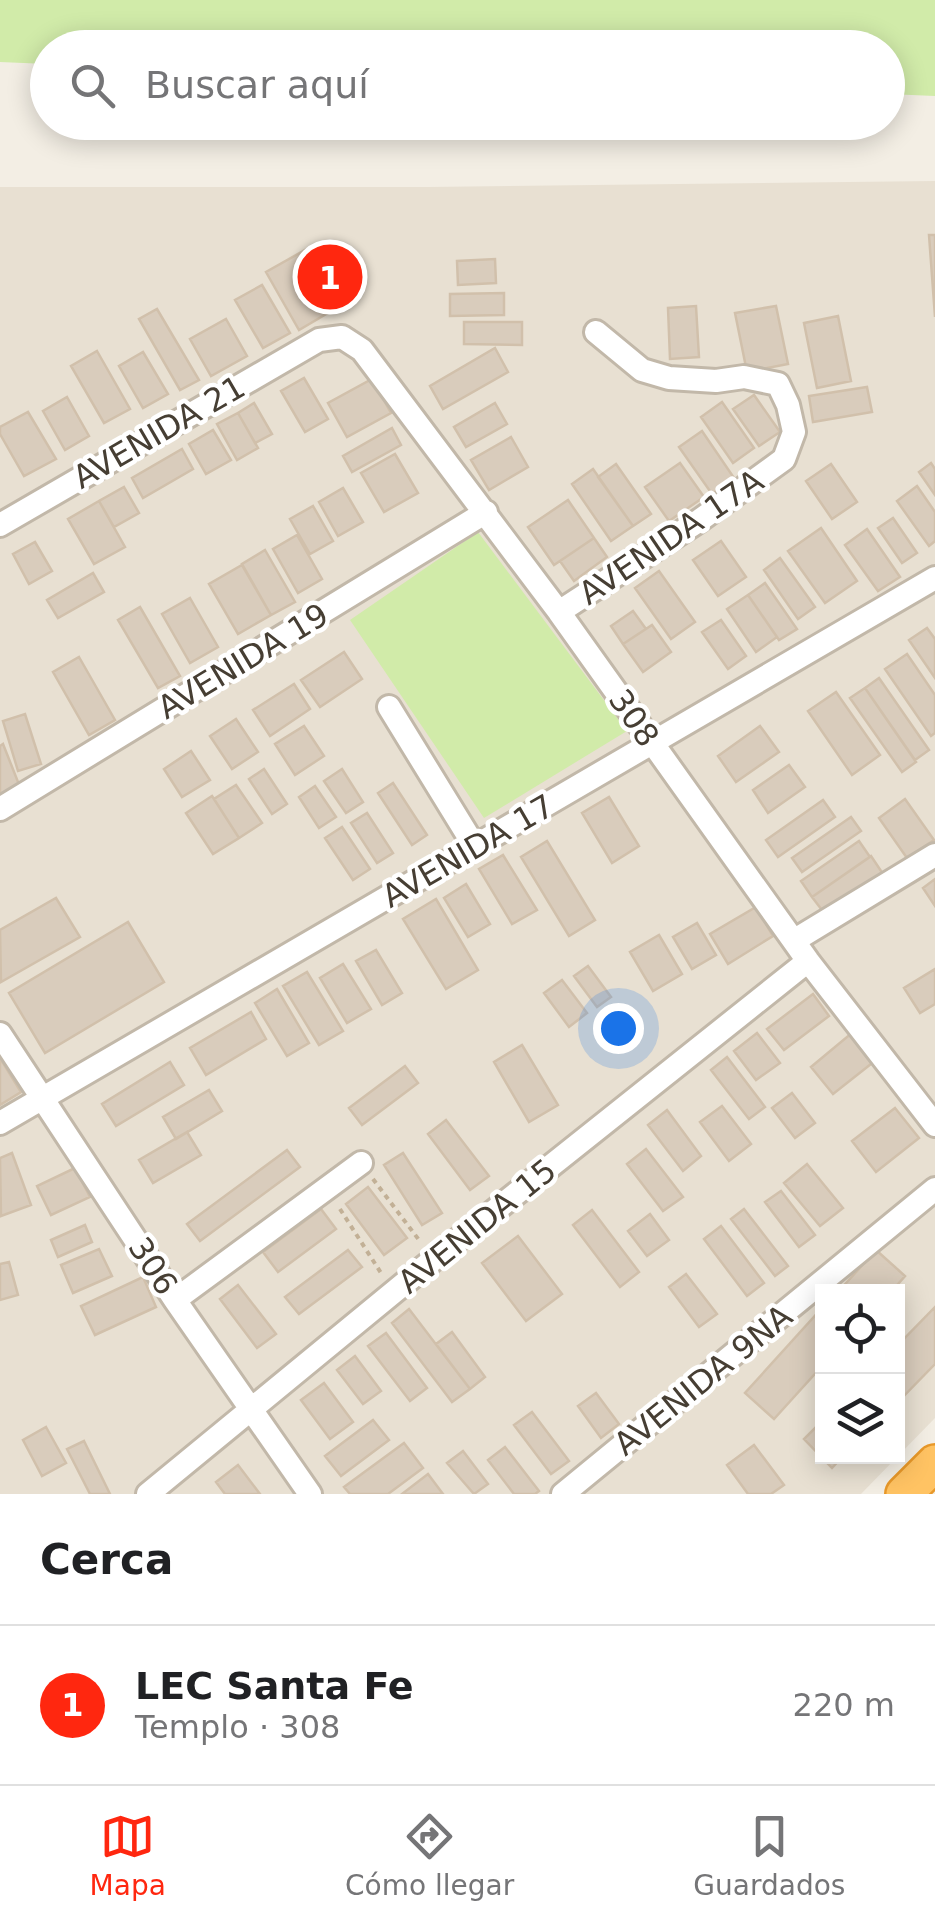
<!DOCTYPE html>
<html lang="es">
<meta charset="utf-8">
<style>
body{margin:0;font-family:"DejaVu Sans",sans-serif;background:#f6f6f6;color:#202124}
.controls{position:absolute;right:30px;bottom:30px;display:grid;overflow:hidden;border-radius:0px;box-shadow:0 5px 25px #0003}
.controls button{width:90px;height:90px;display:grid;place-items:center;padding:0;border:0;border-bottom:2px solid #e0e0e0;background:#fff;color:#202124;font:50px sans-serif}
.you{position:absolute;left:618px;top:1028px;width:35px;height:35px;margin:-25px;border:8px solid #fff;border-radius:50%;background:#1a73e8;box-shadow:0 0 0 15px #1a73e833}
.badge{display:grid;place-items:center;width:65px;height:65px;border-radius:50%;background:#ff270f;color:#fff;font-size:32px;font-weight:700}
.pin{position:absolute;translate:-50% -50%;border:5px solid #fff;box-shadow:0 2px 10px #0006}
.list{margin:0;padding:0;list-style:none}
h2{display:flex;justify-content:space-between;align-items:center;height:130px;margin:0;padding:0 40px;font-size:42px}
h2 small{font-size:32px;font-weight:400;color:#757577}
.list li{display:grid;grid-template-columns:65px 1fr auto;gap:30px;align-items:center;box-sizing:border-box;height:160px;padding:0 40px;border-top:2px solid #e0e0e0}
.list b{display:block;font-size:38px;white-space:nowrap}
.list p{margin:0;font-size:32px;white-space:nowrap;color:#757577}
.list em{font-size:32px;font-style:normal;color:#757577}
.icon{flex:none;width:55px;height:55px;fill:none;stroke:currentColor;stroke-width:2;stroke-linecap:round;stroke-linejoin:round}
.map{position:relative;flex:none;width:935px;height:1494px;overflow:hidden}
.search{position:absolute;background:#fff;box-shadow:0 5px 25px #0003;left:30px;right:30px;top:30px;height:110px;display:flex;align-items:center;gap:25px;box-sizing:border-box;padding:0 35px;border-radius:55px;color:#757577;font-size:38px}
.sheet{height:290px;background:#fff}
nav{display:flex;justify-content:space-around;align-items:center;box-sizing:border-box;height:140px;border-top:2px solid #e0e0e0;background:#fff;font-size:28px;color:#757577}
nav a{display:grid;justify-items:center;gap:5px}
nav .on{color:#ff270f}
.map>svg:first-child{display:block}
.residential{fill:#e8e0d2;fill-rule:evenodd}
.green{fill:#d1eba9}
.building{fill:#d9ccbc;stroke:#d1c0ab;stroke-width:2.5}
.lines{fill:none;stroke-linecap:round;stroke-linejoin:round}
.minor-casing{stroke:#c2b8a9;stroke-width:28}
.highway-casing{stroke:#e89829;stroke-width:40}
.path{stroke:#c2b096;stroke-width:4;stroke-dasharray:5 5;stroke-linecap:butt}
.minor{stroke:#fff;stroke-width:22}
.highway{stroke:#ffc363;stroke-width:35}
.labels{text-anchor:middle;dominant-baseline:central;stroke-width:9;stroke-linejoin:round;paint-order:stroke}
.street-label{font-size:32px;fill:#463e33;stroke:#fff}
</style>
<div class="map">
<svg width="935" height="1494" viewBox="0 0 935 1494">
<rect width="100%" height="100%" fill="#f3eee4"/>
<path class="residential" d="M935,181V1418L861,1494H0V187H428ZM822,1292H898V1456H822Z"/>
<path class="green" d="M0,0H935V96L888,94V48H48L47,64L0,62Z
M478,532L627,731L484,818L350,620Z"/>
<path class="building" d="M929,235H935V317Z
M305,250L338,307L299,330L266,272Z
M495,259L496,283L458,285L457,261Z
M262,285L290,333L263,348L235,300Z
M504,293V315L450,316V294Z
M696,306L699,357L670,359L668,308Z
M776,306L788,364L747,372L735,313Z
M157,309L199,380L180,390L139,319Z
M838,316L851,381L817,388L804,323Z
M226,319L247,356L211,376L190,339Z
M464,322H522V345L464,344Z
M495,348L508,372L443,409L430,386Z
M97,351L130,409L104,423L71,366Z
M143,352L168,394L143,408L119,366Z
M304,378L328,419L305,432L281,391Z
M372,379L391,413L347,437L328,403Z
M867,387L872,412L813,422L809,396Z
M754,395L780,432L759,446L733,409Z
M67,397L89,436L65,450L43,411Z
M722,402L754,448L733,463L701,417Z
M254,403L272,434L255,443L238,413Z
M495,403L507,424L466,447L454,427Z
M28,412L56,459L24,476L0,434V427Z
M238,413L258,448L237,460L217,424Z
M392,428L401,445L352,472L343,456Z
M213,430L231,460L206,474L189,444Z
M702,431L734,478L712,494L679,447Z
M511,437L528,467L489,490L471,460Z
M182,449L193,469L143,498L132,478Z
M395,454L418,493L384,512L361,473Z
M680,463L704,497L669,521L645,487Z
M931,463L935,469V495L919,472Z
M616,464L651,514L633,526L598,477Z
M831,464L857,502L832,519L806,481Z
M593,469L633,526L611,541L572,484Z
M917,486L935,512V541L929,546L897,501Z
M124,487L139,513L114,527L99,501Z
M343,488L363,522L338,536L319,502Z
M568,500L594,538L554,565L528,527Z
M99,501L125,547L94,564L68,519Z
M313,506L333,541L310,554L290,519Z
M893,518L917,553L902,563L878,528Z
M821,528L857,581L825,603L788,551Z
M867,529L900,577L878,591L845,545Z
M297,535L322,579L298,593L273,549Z
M594,538L607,557L574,581L560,561Z
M721,541L746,577L718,596L693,560Z
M35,542L52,571L29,584L13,554Z
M265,550L295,602L271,615L242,564Z
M780,558L815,607L798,619L764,570Z
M242,565L271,615L238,634L209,584Z
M659,571L695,622L671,639L635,588Z
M93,573L104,592L58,618L47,600Z
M765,583L797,629L779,640L748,595Z
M748,595L777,637L756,652L727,609Z
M190,598L218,647L190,663L162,614Z
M140,607L180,676L158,688L118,620Z
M633,611L646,629L623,644L611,626Z
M721,620L746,656L728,669L702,632Z
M652,625L671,652L643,672L623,644Z
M927,628L935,639V678L909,640Z
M344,652L362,679L320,707L301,680Z
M907,654L935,695V733L931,736L885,669Z
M79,657L115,720L89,735L53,672Z
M879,678L929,750L915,760L865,688Z
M294,684L310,709L270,736L253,710Z
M865,688L916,762L902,772L850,698Z
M836,692L880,755L852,775L808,711Z
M25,714L41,764L18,771L3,721Z
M236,719L258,752L232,769L210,736Z
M304,726L324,756L295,775L275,744Z
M760,726L779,752L736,782L718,756Z
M3,744L20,787L0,796V746Z
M191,751L210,780L182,797L164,769Z
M789,765L805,787L768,813L753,790Z
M264,769L287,804L272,814L249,779Z
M342,769L363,802L346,813L324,781Z
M393,783L427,835L412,845L378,793Z
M236,785L262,823L239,838L214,799Z
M315,786L336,817L319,828L299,797Z
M212,796L239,838L213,854L186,813Z
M609,797L639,846L612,863L582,813Z
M905,799L934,840L907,858L879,818Z
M823,800L835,817L778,857L766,840Z
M367,813L393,853L377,863L351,823Z
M851,817L861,831L802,872L792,858Z
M342,827L370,869L353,880L325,838Z
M547,841L595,920L569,936L521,857Z
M859,841L870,857L812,897L801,881Z
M503,855L537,910L512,924L479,869Z
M871,856L883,874L825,914L812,897Z
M935,879V906L923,888Z
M466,884L490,924L468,937L444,898Z
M56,898L80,937L1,982L0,930Z
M436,899L478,970L446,989L403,919Z
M756,907L773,936L728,964L710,934Z
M128,922L164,982L45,1053L9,993Z
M697,923L716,955L692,969L673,937Z
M659,935L682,974L653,991L630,952Z
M376,950L402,993L382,1005L356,961Z
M343,964L371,1009L347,1023L320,978Z
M588,966L611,997L597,1007L574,976Z
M935,969V1004L920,1013L904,988Z
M307,972L343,1031L319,1045L283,986Z
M562,980L587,1013L569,1027L544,993Z
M277,989L309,1043L287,1056L255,1003Z
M813,994L829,1016L784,1050L767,1029Z
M251,1012L266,1039L206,1075L190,1048Z
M853,1032L876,1060L833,1094L811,1067Z
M757,1033L780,1063L756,1080L734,1051Z
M522,1045L558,1105L529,1122L494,1062Z
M727,1057L765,1107L749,1119L711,1070Z
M0,1058L21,1092L0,1105Z
M170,1062L184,1085L116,1126L102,1104Z
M405,1066L418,1083L362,1125L349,1108Z
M209,1090L222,1111L176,1139L163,1117Z
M792,1093L815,1123L795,1138L772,1108Z
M722,1106L751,1144L729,1161L700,1122Z
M895,1108L919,1138L876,1172L852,1141Z
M667,1110L701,1156L683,1171L648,1125Z
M446,1120L489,1176L470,1190L428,1134Z
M187,1132L201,1155L153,1183L139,1160Z
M646,1149L683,1197L663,1211L627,1164Z
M287,1150L300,1167L200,1241L187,1224Z
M12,1153L31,1205L1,1216L0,1158Z
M403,1153L442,1213L422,1225L384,1165Z
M807,1164L843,1208L820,1226L784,1183Z
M75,1168L90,1197L51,1215L37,1186Z
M368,1187L407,1238L384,1255L346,1204Z
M781,1191L815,1235L799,1247L765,1202Z
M321,1209L336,1229L278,1272L263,1252Z
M744,1209L788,1266L775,1276L731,1219Z
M592,1210L639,1272L620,1287L573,1225Z
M650,1214L669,1240L647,1256L628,1231Z
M85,1225L92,1242L58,1257L51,1240Z
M721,1226L764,1283L747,1296L704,1239Z
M518,1236L562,1294L526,1321L482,1263Z
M99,1249L112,1276L73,1293L61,1265Z
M348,1250L362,1267L299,1314L285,1297Z
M876,1250L905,1276L891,1292H838Z
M9,1262L18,1295L0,1300V1264Z
M686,1274L717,1314L699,1327L669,1287Z
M143,1277L156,1307L95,1335L81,1306Z
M238,1285L276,1334L257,1348L220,1299Z
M935,1307V1364L898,1402V1345Z
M822,1308V1366L774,1419L745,1393Z
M409,1309L470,1389L452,1402L392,1323Z
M452,1332L485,1377L470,1389L436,1344Z
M386,1333L427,1388L410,1401L368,1346Z
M355,1356L381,1391L363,1404L337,1370Z
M324,1383L353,1422L330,1439L301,1400Z
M596,1393L619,1424L601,1438L578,1406Z
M532,1412L569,1461L551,1474L514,1425Z
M373,1420L389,1440L341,1476L325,1456Z
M822,1421V1456H843L832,1468L804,1439Z
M46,1427L66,1463L42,1476L23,1440Z
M84,1441L110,1494H90L67,1449Z
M404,1443L423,1468L388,1494H350L344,1487Z
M754,1445L784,1485L771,1494H748L727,1465Z
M505,1447L539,1491L535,1494H514L488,1460Z
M463,1451L488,1484L474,1494L447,1463Z
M238,1465L260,1494H225L216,1482Z
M428,1474L443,1494H402Z"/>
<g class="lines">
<defs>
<path id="minor" d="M0,525L319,340L342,337L362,350L559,612L808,961L935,1125
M559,612L700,520L784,459L794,432L788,405L778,384L744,377L716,381L669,378L642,370L596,332
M389,707L475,847
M0,809L486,512
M795,940L935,855
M0,1034L175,1300L310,1494
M0,1123L935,578
M175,1300L361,1163
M148,1494L434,1259L808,961
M563,1494L935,1189"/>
<path id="highway" d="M904,1494L935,1463"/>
</defs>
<use href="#minor" class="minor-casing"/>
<use href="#highway" class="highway-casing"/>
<path class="path" d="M373,1179L419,1240
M340,1209L381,1273"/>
<use href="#minor" class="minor"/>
<use href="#highway" class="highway"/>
</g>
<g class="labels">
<g class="street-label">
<text transform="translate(159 432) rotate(-30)">AVENIDA 21</text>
<text transform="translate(671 537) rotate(-34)">AVENIDA 17A</text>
<text transform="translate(243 661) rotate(-31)">AVENIDA 19</text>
<text transform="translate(634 718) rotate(55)">308</text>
<text transform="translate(468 851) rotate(-30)">AVENIDA 17</text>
<text transform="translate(477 1226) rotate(-39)">AVENIDA 15</text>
<text transform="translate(153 1266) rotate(57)">306</text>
<text transform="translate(703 1380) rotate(-39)">AVENIDA 9NA</text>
</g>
</g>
</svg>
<div class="controls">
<button><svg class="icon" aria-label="locate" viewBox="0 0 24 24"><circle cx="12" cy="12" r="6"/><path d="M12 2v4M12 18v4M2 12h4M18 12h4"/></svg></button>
<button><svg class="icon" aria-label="layers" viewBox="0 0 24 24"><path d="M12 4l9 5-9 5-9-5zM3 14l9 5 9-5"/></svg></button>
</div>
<div class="you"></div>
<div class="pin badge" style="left:330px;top:277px">1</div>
<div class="search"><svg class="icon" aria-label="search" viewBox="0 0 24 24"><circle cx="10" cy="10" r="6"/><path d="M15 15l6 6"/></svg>Buscar aquí</div>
</div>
<section class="sheet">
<h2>Cerca<small></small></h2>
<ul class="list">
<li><span class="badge">1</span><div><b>LEC Santa Fe</b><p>Templo · 308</p></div><em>220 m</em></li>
</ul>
</section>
<nav>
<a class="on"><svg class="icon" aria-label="map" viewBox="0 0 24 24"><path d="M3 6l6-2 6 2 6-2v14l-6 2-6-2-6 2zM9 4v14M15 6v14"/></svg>Mapa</a>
<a><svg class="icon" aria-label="directions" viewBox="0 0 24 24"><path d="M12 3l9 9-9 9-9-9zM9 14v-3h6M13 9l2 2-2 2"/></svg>Cómo llegar</a>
<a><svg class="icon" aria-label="saved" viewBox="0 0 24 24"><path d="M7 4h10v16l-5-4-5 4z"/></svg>Guardados</a>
</nav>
